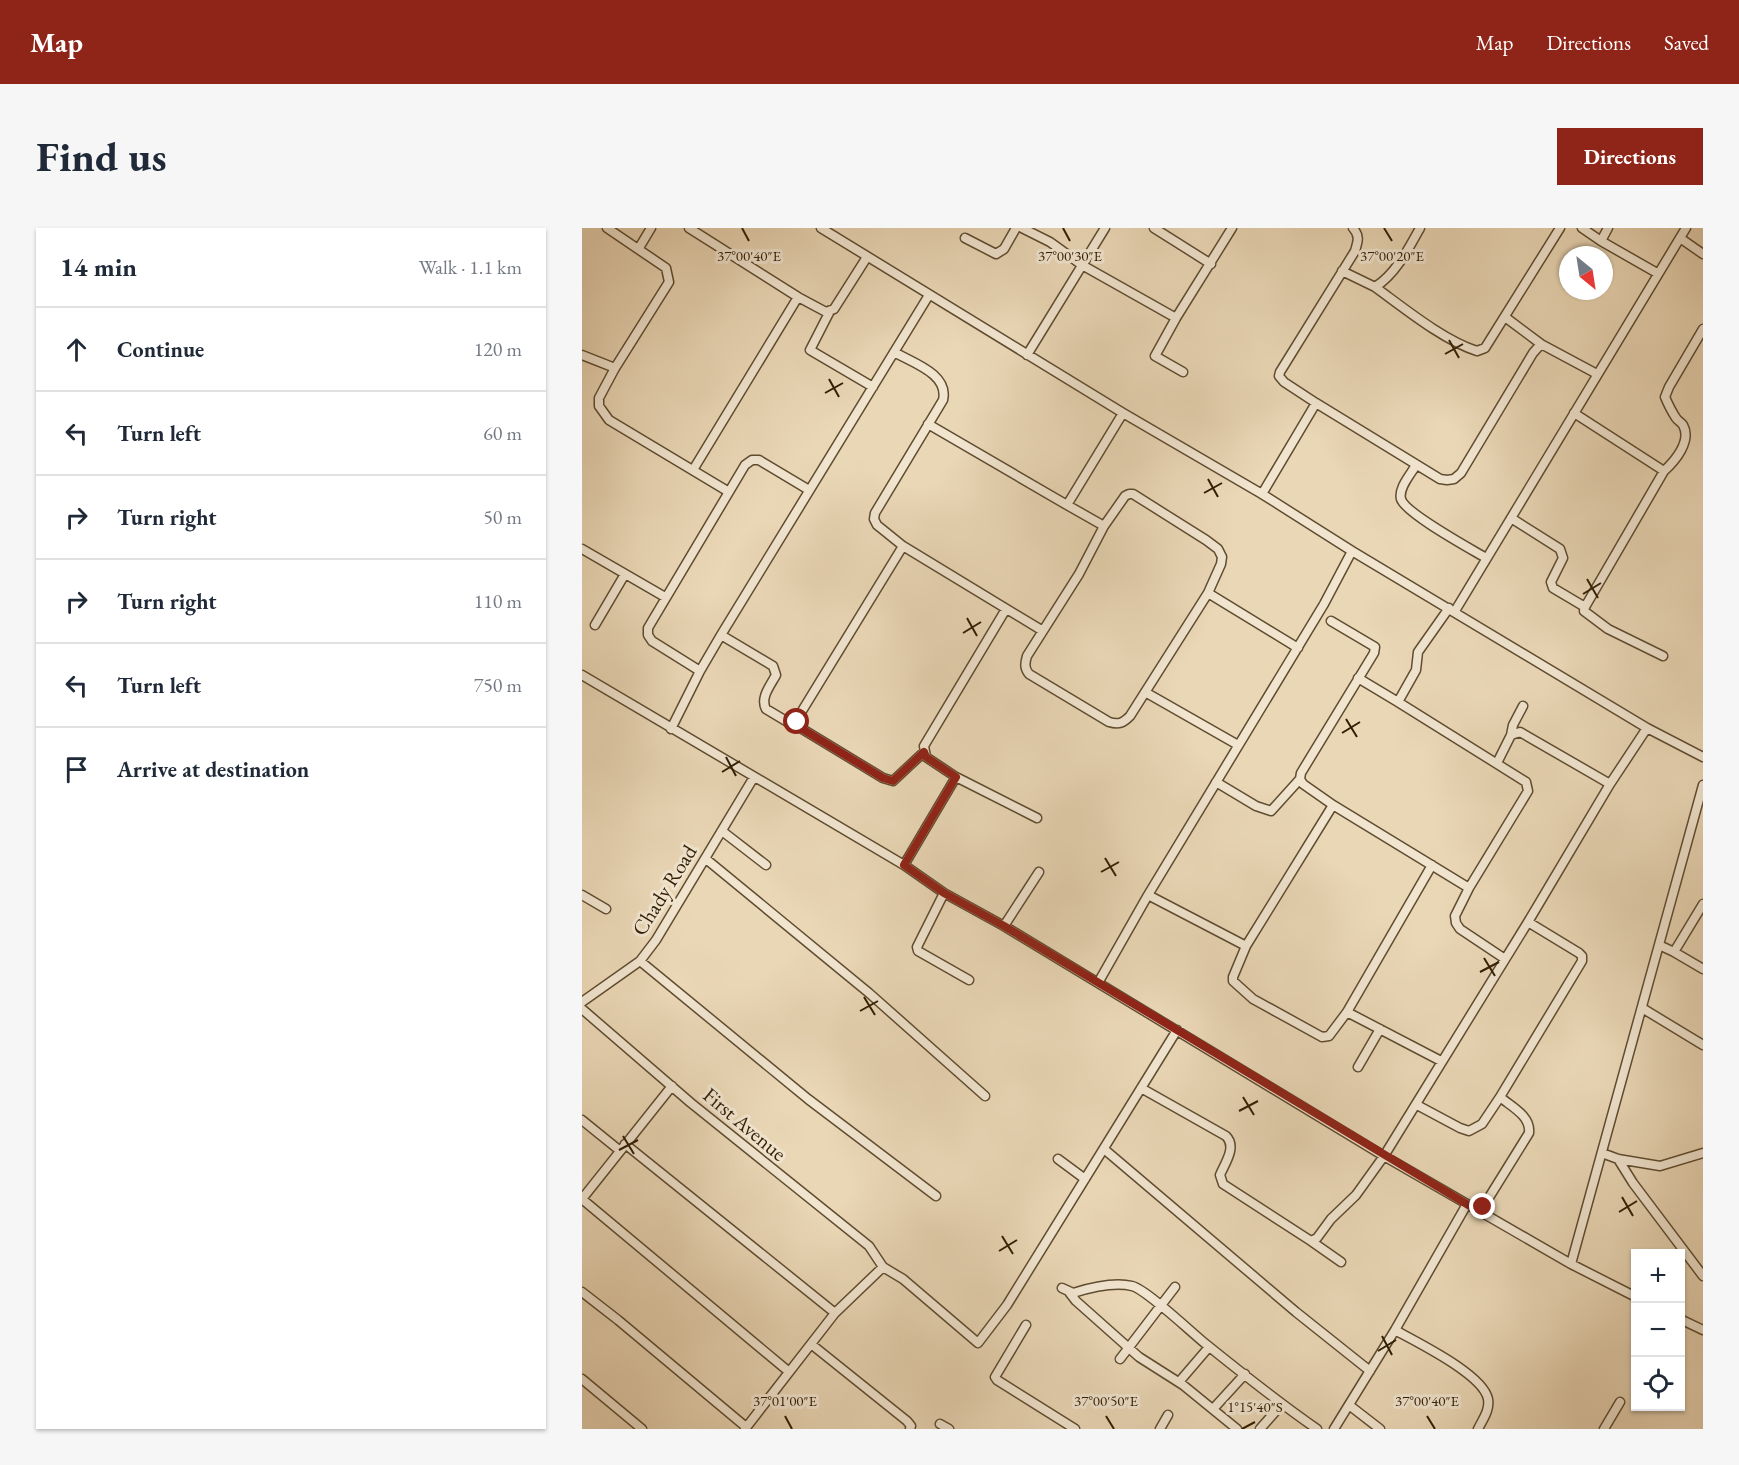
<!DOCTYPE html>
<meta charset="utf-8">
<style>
body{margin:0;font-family:"EB Garamond",serif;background:#f6f6f7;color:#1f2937}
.controls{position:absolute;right:18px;bottom:18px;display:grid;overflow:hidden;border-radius:0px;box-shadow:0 2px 4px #0004}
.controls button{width:54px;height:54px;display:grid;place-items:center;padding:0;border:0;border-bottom:2px solid #e0e1e3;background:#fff;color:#1f2937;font:30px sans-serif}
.compass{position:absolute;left:977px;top:18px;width:54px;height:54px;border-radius:50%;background:#fff;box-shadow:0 2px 4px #0004;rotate:150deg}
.stop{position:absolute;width:18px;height:18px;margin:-14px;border:4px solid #8f2418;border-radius:50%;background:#fff}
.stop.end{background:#8f2418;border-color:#fff;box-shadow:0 2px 6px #0008}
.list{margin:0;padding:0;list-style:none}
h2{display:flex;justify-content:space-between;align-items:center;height:78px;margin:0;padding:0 24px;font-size:26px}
h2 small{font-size:20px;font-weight:400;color:#747a83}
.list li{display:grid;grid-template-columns:39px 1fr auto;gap:18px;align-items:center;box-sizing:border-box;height:84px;padding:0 24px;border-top:2px solid #e0e1e3}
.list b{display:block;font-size:22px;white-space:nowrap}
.list em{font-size:20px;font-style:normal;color:#747a83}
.icon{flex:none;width:33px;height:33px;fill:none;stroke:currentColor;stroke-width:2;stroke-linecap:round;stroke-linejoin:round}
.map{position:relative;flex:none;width:1121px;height:1201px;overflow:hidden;border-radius:0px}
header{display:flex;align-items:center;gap:36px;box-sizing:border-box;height:84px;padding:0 30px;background:#8f2418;color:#fff}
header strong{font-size:28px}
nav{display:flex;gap:33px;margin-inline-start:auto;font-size:21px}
.intro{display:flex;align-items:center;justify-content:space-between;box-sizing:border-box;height:144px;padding:0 36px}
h1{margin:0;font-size:42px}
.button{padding:15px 27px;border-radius:0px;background:#8f2418;color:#fff;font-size:21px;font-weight:700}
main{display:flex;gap:36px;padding:0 36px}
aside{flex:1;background:#fff;border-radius:0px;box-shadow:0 2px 4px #0004}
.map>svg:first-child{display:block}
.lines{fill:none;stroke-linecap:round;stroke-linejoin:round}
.minor-casing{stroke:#5f4c30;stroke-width:11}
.minor{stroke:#f1e5d0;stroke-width:8}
.route{stroke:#8f2418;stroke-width:8}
.ticks{fill:none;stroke:#311e04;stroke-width:2}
.labels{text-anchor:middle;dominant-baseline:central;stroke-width:6;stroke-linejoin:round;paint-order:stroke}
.street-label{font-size:21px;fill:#311e04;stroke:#f1e5d0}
.ticks-label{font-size:15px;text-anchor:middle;fill:#311e04;stroke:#f1e5d0;stroke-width:6;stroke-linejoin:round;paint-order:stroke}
</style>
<header>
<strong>Map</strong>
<nav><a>Map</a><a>Directions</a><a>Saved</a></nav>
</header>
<div class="intro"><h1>Find us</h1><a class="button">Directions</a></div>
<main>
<aside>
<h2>14 min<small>Walk · 1.1 km</small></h2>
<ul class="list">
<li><svg class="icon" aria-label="ahead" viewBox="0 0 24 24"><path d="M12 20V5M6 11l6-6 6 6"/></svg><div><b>Continue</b></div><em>120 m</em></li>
<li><svg class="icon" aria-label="left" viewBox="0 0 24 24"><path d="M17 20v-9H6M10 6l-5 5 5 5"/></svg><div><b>Turn left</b></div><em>60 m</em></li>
<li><svg class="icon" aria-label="right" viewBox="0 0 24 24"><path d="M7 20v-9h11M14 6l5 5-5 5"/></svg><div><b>Turn right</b></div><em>50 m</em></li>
<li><svg class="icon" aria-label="right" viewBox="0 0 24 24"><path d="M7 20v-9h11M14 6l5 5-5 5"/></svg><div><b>Turn right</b></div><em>110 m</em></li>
<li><svg class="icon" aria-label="left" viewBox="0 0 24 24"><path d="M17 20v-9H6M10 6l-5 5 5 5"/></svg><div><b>Turn left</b></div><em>750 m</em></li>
<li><svg class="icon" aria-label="arrive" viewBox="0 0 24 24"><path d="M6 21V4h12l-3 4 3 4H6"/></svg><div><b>Arrive at destination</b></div></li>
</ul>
</aside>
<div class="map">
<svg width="1121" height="1201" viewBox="0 0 1121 1201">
<rect width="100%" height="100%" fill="#ead7b6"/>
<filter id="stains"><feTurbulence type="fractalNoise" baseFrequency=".00333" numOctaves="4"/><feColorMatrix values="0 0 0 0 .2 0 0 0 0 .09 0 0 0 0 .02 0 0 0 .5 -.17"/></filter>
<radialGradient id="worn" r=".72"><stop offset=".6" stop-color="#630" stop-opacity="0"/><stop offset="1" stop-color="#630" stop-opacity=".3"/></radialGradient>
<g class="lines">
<defs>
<path id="minor" d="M25,0L84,40L87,54L33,140L17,170V178L27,192L147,264
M107,0L216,69L244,84L252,81L285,29
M239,0L541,185L680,266L770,323L1065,500L1121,529
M440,0L468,14L500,37L594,90L650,0
M572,0L629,36
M1000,0L1019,13L1026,0
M383,10L414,26L422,21L434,0
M1098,10L1121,26
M1019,13L1075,45
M57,20L69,0
M760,43L793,59C813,47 827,20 838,0
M793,59C822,80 861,112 895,123L903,120L978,0
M248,83L228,122L291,159
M923,89L959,116
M594,90L573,128L601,144
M312,124C331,135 367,146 361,172L293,285L292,291L295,297L321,318L461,403
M0,127L33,140
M445,127L523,0
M734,175L702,154L697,148L698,144L773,23C776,13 778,8 771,0
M992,185L1082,243
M346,196L485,277
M834,237C829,246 816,260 819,271C823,285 889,321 904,330
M111,242L216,69
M547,266H551L624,312L636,321L640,329L639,336L626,365L548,488C541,495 537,497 527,494L447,446C442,440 443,435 445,428L497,346L522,298L543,268Z
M680,266L734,175L858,251L865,252L872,251L879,245L951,125L959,116L1015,146
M929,290L978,321L981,330L969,354L971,360L1003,379L1002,383L1026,401L1081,428
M522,298L485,277L541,185
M0,321L83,369
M626,365L716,420
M1003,379L1082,243C1093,233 1110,213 1101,197C1099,194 1096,193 1094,190C1090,184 1086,176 1083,169L1087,159L1121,101
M867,380L836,424L834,442L816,474L944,554L946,563L887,660L873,688L874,695L878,701L923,731
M873,383L1104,0
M749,393L793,419L792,425L719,545L718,551L721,556L751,577L887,660
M13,397L43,346
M139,407L191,438L194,447C188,458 178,470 184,481L209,496H212L321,318
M118,443L70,413L66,407V400L163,237L170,232H177L227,262
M0,447L322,637L362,665L422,698L802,928L989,1036L1054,1069
M776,450L816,474
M563,464L656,517
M212,496L301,550L311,553L342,524
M89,501L118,443L139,407L347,67
M929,507L931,497L941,478
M915,535L929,507L938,504L1028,556
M374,549L344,529L342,518L424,381
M634,554L674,578L689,583L718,551
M751,577L664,718L651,749V753L671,771L740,809L747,808L765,784
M140,603L184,637
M124,631L287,765L403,868
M322,637L374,549L455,590
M850,637L765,784L859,833
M362,665L335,719L336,723L387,752
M0,667L24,681
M566,667L664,718
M422,698L457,644
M1077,717L1092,724L1121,676
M1092,724L1121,741
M58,733L226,871L354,968
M516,755L566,667L742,376L770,323
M0,774L58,733L74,712L172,549
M1060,780L1121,817
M0,781L109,875L287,1018L301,1039L321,1051L396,1115L425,1077L595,802
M776,839L798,801
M559,860L644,908C655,919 643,935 638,947L641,956L729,1013L735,1010L749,991L774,967L802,928L946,694L1028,556L1065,500
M835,877L878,900L887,903L900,896L918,869
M0,892L37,922
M43,916L253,1085
M522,921L714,1084L788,1143
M1020,925L1036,931L1078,938L1121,925
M476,931L503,951
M1036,931L1051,955L1121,1048
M0,971L206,1143
M0,971L90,858
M898,984L947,905C949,888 930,879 918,869L1000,733V728L997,725L946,694
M729,1013L759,1034
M989,1036L1121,557
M480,1060L491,1065C507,1060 533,1054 550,1058C564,1061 611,1106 625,1117C661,1146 697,1175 735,1201
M0,1064L36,1092L164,1199
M487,1064L494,1073L557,1129L601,1157L655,1201
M1098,1091L1121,1102
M444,1097L413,1149L415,1152L493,1201
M813,1102C834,1114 901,1146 906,1171C908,1182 901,1191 896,1201
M229,1116L325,1193L329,1198L328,1201
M538,1131L593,1059
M0,1151L60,1201
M597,1154L627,1119
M767,1177L798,1201
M631,1181L663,1146
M358,1196L367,1201
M163,1201L253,1085L301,1039
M578,1201L586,1187
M678,1201L700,1176
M752,1201L813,1102L885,976
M1022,1201L1038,1174"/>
</defs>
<use href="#minor" class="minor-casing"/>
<use href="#minor" class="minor"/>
</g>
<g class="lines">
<path class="route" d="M215,494L212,496L301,550L311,553L342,524L344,529L374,549L322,637L362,665L422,698L898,984L901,979"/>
</g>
<path class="ticks" d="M160,0L167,13M481,0L488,13M802,0L810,13M867,112L877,130M863,126L881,116M247,151L257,169M243,165L261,155M626,251L636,269M622,265L640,255M1005,351L1016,370M1001,366L1019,355M385,390L395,408M381,405L399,394M764,491L775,509M760,505L778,494M144,529L154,548M140,544L158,533M523,630L534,648M519,644L537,634M902,730L913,748M898,744L917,734M282,769L293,787M278,783L296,773M661,869L672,887M657,883L676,873M41,908L52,926M37,922L56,912M1040,969L1051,988M1037,984L1055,973M420,1008L431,1026M417,1023L435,1012M800,1108L810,1127M796,1123L814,1112M203,1188L210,1201M524,1188L532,1201M845,1188L853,1201M660,1201L673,1194"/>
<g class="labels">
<g class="street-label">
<text transform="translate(82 662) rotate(-58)">Chady Road</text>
<text transform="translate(163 896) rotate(40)">First Avenue</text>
</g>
</g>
<g class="ticks-label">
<text x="488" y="33">37°00'30"E</text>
<text x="167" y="33">37°00'40"E</text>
<text x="810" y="33">37°00'20"E</text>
<text x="203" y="1178">37°01'00"E</text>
<text x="524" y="1178">37°00'50"E</text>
<text x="845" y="1178">37°00'40"E</text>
<text x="673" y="1184">1°15'40"S</text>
</g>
<rect width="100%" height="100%" filter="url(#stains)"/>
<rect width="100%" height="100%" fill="url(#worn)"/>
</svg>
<div class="controls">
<button>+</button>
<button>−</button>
<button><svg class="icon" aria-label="locate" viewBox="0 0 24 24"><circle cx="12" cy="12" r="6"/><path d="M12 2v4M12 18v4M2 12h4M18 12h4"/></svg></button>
</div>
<svg class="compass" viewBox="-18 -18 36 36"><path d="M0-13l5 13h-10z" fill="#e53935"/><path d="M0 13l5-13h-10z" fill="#747a83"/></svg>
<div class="stop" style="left:215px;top:494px"></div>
<div class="stop end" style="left:901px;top:979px"></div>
</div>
</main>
